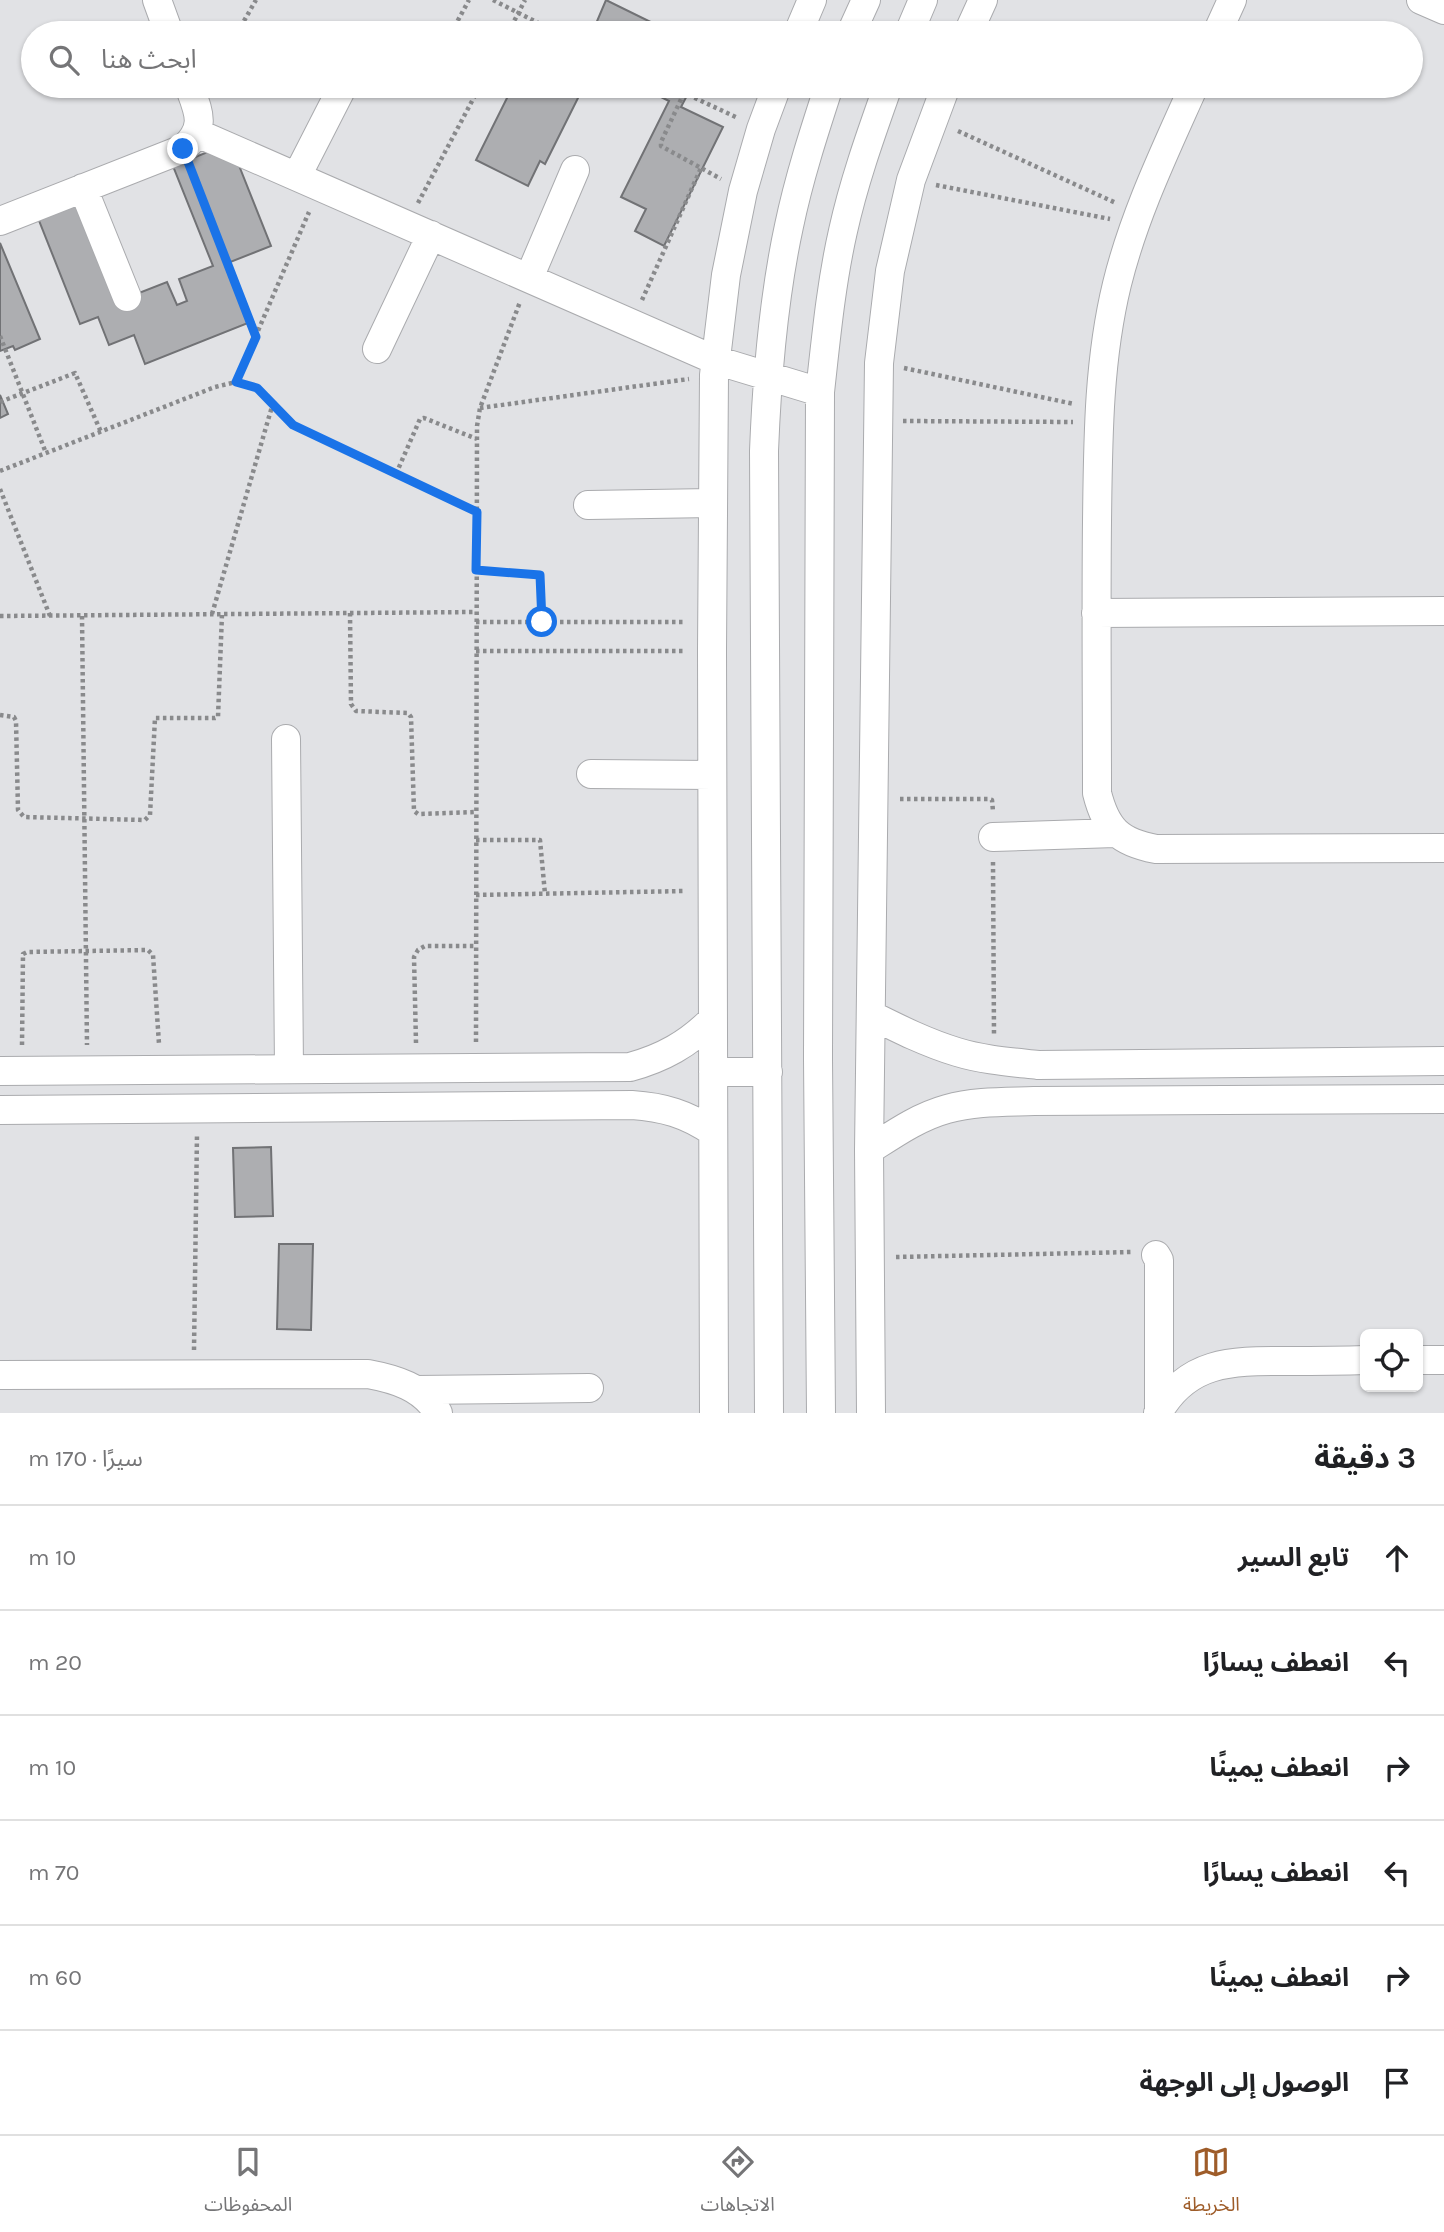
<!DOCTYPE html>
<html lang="ar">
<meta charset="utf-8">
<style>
body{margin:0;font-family:Karla,"Noto Sans Arabic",sans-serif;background:#f6f6f6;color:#202124;direction:rtl}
.controls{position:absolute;right:21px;bottom:21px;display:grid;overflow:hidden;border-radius:10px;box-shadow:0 2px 5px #0004}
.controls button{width:63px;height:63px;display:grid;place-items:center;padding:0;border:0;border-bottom:2px solid #e0e0e0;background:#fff;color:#202124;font:35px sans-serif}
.stop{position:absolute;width:21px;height:21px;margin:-16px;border:5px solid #1a73e8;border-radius:50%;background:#fff}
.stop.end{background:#1a73e8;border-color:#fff;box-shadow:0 2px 7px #0008}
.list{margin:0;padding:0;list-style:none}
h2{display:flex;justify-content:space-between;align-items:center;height:91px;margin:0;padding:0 28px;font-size:30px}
h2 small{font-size:23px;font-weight:400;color:#757577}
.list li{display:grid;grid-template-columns:46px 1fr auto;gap:21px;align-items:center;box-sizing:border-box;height:105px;padding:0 28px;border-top:2px solid #e0e0e0}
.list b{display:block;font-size:26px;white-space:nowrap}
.list em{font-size:23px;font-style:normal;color:#757577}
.icon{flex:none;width:38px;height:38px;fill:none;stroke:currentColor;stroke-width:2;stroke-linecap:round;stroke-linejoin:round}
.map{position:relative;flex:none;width:1444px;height:1413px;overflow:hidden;direction:ltr}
.search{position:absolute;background:#fff;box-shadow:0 2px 5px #0004;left:21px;right:21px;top:21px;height:77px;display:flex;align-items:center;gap:18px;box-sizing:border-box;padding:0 24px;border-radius:38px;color:#757577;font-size:26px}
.sheet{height:721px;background:#fff}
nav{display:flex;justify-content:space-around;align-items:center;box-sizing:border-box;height:98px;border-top:2px solid #e0e0e0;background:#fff;font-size:19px;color:#757577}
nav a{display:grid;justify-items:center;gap:4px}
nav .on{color:#9e5c29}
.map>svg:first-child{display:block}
.building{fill:#adaeb1;stroke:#717275;stroke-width:2}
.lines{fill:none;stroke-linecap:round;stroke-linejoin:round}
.minor-casing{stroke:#aaabae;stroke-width:30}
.path{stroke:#898a8c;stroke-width:4.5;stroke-dasharray:3.5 3.5;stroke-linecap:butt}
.minor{stroke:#fff;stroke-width:28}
.route{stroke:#1a73e8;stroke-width:9}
</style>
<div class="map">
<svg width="1444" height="1413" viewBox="0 0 1444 1413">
<rect width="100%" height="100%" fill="#e1e2e5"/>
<path class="building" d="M606,0L673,33H592Z
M513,86H584L545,164L540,161L528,186L476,160Z
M639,86H692L681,107L723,127L664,246L635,231L646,209L621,197L669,101Z
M230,143L271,246L225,264L248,323L145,364L134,335L109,345L98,317L80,324L38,218L95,195L134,295L167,282L177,305L187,301L179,279L213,266L173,166Z
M0,243L40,339L15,350L13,346L0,351Z
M0,395L8,414L0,418Z
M271,1147L273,1216L235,1217L233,1148Z
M279,1244H313L311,1330L277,1329Z"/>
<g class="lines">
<defs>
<path id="minor" d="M157,0L169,33
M1421,0L1444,10
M798,33L812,0
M851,33L866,0
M909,33L923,0
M968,33L983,0
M1217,33L1232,0
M1194,86C1165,151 1134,215 1117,284C1098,362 1098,442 1097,522C1096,612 1097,703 1097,793C1106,829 1119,842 1156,849L1444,848
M197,133L715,360L820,392
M297,176L343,86
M83,188L127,297
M0,221L183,149C207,127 199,113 189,86
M529,278L575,170
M377,349L431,235
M588,505L712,503
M1096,613L1444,611
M286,739L289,1069
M591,774L712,775
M993,837L1115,833
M871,1015C899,1029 927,1043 957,1052C983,1060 1011,1062 1038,1065L1444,1061
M0,1071L630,1067C663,1058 688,1044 712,1020
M713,1072H768
M0,1110L632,1105C663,1107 687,1114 713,1132
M869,1150C894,1134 918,1117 947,1109C975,1101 1005,1102 1034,1101L1444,1099
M1156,1255L1159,1260V1411
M1418,1360H1444
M0,1375L368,1374C395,1379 423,1387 438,1413
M416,1390L589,1388
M714,1413L712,651L714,375L726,275L743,191L761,129L777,86
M769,1413L764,451C767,375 773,300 789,226C799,178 814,132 829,86
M821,1413L818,1059L820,392C826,338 831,284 843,231C854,181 871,134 888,86
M871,1413L869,1150L879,363L890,271L911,180L946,86
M1158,1413C1187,1361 1231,1361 1284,1361C1311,1361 1338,1361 1365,1360"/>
</defs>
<use href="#minor" class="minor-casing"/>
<path class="path" d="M493,0L558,33
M237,33L256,0
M451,33L469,0
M508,33L525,0
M669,86L738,118
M684,93L661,142V146L721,179
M958,131L1116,203
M192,172L255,337
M936,185L1110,219
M418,203L480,86
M642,300L701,168
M0,336L46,453
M904,368L1074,404
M236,382L309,212
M0,402L75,373L101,432
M480,408L689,379
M903,421L1073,422
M0,471L215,387L236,382L257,388L293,425L477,511
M396,474L420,419L424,418L477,439
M0,489L50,616
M476,570L540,574L542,622
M350,613L351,704L356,711L408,713L411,717L414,811L418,814L476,812
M212,614L273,403
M0,616L476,612
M82,616L87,1045
M476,622H685
M476,651H685
M0,715L14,717L16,721L18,810L24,817L145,820L150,815L155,718H215L218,717L222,614
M900,799H988L992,800L993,811
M476,840H540L545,894
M993,862L994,1035
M476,895L685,891
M476,1042L477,426L480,408L520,302
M416,1043L414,957L418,950L425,946H476
M22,1045L23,954L27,952L148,950L153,955L159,1044
M896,1257L1132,1252
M194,1350L197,1134"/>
<use href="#minor" class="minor"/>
</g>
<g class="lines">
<path class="route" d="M183,149L256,337L236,382L257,388L293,425L477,512L476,570L540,575L542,622"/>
</g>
</svg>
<div class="controls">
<button><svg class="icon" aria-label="locate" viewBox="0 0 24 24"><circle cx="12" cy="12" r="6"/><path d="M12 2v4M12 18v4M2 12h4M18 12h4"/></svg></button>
</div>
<div class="stop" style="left:542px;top:622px"></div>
<div class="stop end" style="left:183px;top:149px"></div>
<div class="search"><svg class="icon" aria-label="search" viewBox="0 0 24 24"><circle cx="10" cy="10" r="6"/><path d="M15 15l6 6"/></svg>ابحث هنا</div>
</div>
<section class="sheet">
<h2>3 دقيقة<small>سيرًا · 170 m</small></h2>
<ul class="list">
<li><svg class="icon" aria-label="ahead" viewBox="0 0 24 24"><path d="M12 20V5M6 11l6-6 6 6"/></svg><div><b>تابع السير</b></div><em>10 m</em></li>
<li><svg class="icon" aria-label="left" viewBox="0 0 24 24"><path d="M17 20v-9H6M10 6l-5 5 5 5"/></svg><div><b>انعطف يسارًا</b></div><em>20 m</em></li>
<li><svg class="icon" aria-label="right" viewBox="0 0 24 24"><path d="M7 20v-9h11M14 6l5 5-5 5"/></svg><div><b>انعطف يمينًا</b></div><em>10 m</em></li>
<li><svg class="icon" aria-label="left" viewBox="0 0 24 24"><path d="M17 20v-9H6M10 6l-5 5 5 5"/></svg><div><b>انعطف يسارًا</b></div><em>70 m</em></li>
<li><svg class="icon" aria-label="right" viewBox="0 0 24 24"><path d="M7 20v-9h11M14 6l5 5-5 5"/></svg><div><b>انعطف يمينًا</b></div><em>60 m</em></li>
<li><svg class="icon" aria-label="arrive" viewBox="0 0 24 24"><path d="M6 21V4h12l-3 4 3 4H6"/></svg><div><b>الوصول إلى الوجهة</b></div></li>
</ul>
</section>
<nav>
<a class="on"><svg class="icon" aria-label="map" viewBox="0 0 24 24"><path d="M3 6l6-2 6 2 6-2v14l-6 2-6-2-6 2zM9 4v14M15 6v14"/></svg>الخريطة</a>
<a><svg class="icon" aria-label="directions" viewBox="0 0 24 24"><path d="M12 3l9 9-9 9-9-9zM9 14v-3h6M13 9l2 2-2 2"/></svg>الاتجاهات</a>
<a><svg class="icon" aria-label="saved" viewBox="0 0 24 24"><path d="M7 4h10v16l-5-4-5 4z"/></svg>المحفوظات</a>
</nav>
